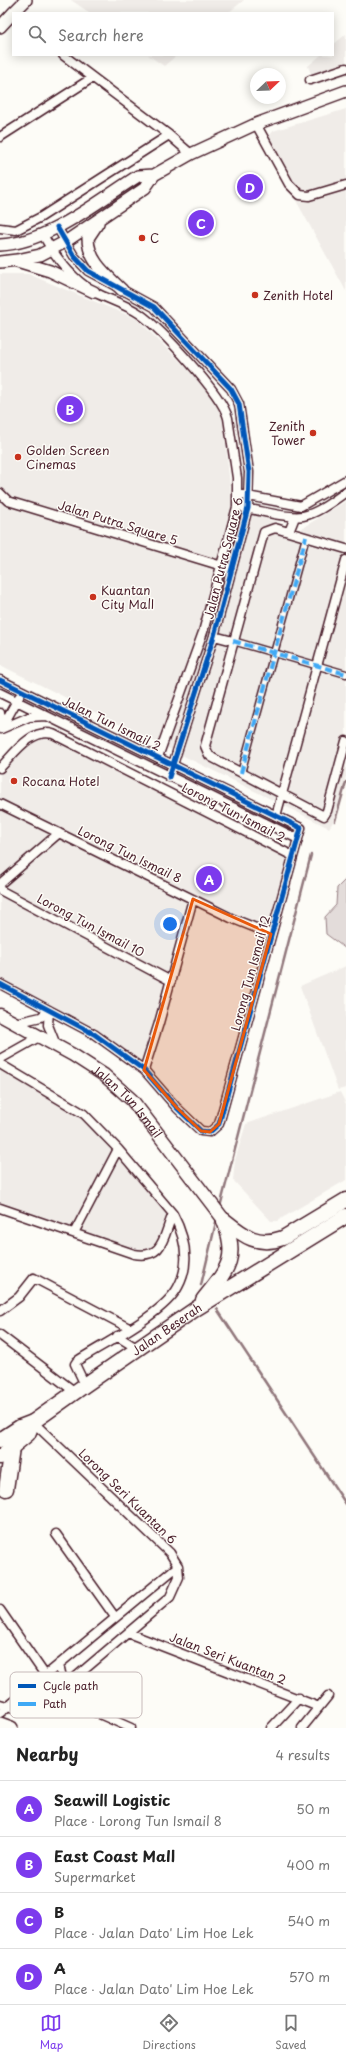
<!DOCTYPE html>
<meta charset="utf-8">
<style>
body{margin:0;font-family:"Playpen Sans",sans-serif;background:#f6f6f6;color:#222}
.compass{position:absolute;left:250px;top:68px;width:36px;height:36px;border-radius:50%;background:#fff;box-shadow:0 2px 10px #0003;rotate:67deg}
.you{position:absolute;left:170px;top:924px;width:14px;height:14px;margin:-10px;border:3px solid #fff;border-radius:50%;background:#1a73e8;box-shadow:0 0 0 6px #1a73e833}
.badge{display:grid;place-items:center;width:26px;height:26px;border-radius:50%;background:#7c3aed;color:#fff;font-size:13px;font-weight:700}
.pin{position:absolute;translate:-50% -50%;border:2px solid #fff;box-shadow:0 1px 4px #0006}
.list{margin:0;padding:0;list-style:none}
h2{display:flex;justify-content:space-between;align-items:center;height:52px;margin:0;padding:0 16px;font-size:17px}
h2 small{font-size:13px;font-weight:400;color:#767676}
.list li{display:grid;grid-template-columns:26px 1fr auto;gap:12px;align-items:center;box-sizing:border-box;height:56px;padding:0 16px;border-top:1px solid #e0e0e0}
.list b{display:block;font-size:15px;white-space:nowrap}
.list p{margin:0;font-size:13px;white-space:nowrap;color:#767676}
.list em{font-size:13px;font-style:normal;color:#767676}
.icon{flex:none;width:22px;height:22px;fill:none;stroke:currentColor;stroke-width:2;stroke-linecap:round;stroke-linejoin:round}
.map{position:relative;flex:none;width:346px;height:1728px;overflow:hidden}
.search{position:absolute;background:#fff;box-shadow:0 2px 10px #0003;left:12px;right:12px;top:12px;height:44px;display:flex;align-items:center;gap:10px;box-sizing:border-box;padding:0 14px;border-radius:0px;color:#767676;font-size:15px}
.sheet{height:276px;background:#fff}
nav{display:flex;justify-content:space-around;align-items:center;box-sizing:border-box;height:56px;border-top:1px solid #e0e0e0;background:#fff;font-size:11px;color:#767676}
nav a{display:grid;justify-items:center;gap:2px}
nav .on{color:#7c3aed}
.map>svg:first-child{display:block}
.built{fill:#f0ece8}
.green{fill:#e3dcda;stroke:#967e82}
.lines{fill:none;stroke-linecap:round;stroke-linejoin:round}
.stream{stroke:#91777b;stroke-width:2.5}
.pedestrian-casing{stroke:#4a1f2b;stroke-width:9}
.minor-casing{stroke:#4a1f2b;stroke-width:11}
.tertiary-casing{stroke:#4a1f2b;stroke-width:14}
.secondary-casing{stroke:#4a1f2b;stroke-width:15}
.primary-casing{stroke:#4a1f2b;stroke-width:16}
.trunk-casing{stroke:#4a1f2b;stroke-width:17}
.pedestrian{stroke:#fdfcf7;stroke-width:6}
.minor{stroke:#fdfcf7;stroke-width:8}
.tertiary{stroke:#fdfcf7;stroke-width:11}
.secondary{stroke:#fdfcf7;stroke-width:12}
.primary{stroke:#fdfcf7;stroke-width:13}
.trunk{stroke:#fdfcf7;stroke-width:14}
.quiet{stroke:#3fa9f5;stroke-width:4;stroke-dasharray:8 4;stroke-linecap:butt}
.cycleway-casing{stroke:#fdfcf7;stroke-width:8}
.cycleway{stroke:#0057b8;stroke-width:5}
.marked{fill:#e8590c;fill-opacity:0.2;stroke:#e8590c;stroke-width:3;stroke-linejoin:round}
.poi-dot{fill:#c8321e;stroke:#fdfcf7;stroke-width:1.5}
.labels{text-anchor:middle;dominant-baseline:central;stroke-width:3;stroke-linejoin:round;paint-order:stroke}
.poi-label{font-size:12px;fill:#4a1f2b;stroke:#fdfcf7;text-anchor:start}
.street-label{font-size:12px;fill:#4a1f2b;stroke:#fdfcf7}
.key{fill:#fdfcf7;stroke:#c7baba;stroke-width:1}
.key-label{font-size:11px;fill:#4a1f2b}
</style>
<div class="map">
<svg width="346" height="1728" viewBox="0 0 346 1728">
<rect width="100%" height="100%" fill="#fdfcf7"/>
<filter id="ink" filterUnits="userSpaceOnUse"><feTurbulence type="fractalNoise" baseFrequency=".025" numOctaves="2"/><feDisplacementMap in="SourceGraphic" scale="8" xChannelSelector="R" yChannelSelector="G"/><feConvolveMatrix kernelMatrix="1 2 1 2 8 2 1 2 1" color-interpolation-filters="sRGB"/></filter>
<g filter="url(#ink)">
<path class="built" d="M71,0H244L228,13H90Z
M346,34V75L315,85L308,66L321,55H333V45Z
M148,55H177L164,66Z
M346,109V291L288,186L262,147L273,131Z
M0,274H28L137,319L213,394L223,415L232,507L299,530L346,501V776L333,822L329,828L0,665Z
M46,733L292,858L218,1126L200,1133L156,1091L144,1069L0,989V767L28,740Z
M346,966V1088L338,1090L300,986Z
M0,1065L85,1116L165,1208L169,1218L168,1234L150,1256L0,1209Z
M340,1092L346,1104V1180L277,1221H271L233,1180L235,1160L246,1124Z"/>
<path class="green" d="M346,879V949L326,934L325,917L336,905L337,888Z"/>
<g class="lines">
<path class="stream" d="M335,821L346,782
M220,1207L311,855
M201,1285L217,1218
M217,1309L346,1504"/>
<defs>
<path id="pedestrian" d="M233,641L346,674
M241,773L306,537"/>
<path id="minor" d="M63,55L169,135L191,154
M310,80L346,68
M256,124L289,184L300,195L309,196L346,185
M0,137L92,78
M57,227L74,256L88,271L154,307L231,389L239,404L249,472L248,508L214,636L169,777
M0,228L16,230L41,217L169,135
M43,235C56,258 72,280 96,293C110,300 127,305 140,314C161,329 222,394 228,418L237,478V507L203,632L158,757
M0,493L8,501L232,569
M237,494L301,506L346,480
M244,508C260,510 287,519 303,516C318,513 333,501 346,492
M289,532L295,517
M346,549L275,528L264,532L205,746L209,755L213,758L324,816L327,811L346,741
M214,636L233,641
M0,680L301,828L219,1124L210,1132L201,1131L177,1108L144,1070L94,1034L0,984
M0,693L298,839
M0,713L1,728
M1,729L29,717L46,716
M1,729L19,697
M0,768C14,754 31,728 53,734L293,856
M0,804L231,918L271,934
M276,816L346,560
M0,884L59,833
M0,890L171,981
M49,1010L48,1025L56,1045
M15,1023L41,1017L49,1010
M0,1059L39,1037
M0,1064L84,1114L118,1149L173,1214C163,1235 165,1259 134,1254L0,1208
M144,1070L159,1023L193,899
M74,1233L118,1149
M0,1311L19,1297L34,1278L129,1328
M0,1335L75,1392
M117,1336L138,1349
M85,1385L75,1364L77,1361C103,1344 164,1314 178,1287C191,1263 185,1237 173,1214
M56,1534L115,1617
M0,1610L45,1675
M128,1633L319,1707
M59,1664L63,1682L61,1695
M61,1697L131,1728
M0,1704L14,1708L49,1705L57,1701L71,1681L170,1597L179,1577L178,1566L170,1553L33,1422
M0,1713L178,1566
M271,1728L299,1698
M302,1728L328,1696"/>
<path id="tertiary" d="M13,13L26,0
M0,27L13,13
M98,223L88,238C88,261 107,275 122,290
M0,245C48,243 98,201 138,176L154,175L191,154L256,124L346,91
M17,261L50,271L94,292
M0,262L17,260L40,255L65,242L145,188L154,175"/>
<g id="secondary">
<path id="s1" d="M0,1015L73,1055L104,1075L132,1100L224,1220"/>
</g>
<path id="primary" d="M0,1724L11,1728"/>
<g id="trunk">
<path d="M224,1220C244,1236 257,1247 283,1238L346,1200"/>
<path d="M203,1300C227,1270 239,1259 224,1221"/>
<path d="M0,1440L20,1427L33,1422"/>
<path id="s2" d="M0,1457L28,1434L33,1422L85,1385L197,1308L346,1216"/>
<path d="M6,1489L12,1448"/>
</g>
</defs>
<use href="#pedestrian" class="pedestrian-casing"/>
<use href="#minor" class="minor-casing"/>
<use href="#tertiary" class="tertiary-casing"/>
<use href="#secondary" class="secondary-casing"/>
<use href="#primary" class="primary-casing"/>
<use href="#trunk" class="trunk-casing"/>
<use href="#pedestrian" class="pedestrian"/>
<use href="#minor" class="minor"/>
<use href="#tertiary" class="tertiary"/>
<use href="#secondary" class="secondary"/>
<use href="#primary" class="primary"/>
<use href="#trunk" class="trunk"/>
<path class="quiet" d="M233,641L346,674
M241,773L306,537"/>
<defs>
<path id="cycleway" d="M57,227L74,256L88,271L154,307L231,389L239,404L249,472L248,508L214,636L169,777
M0,680L301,828L219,1124L210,1132L201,1131L177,1108L144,1070L94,1034L0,984"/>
</defs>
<use href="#cycleway" class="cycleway-casing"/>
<use href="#cycleway" class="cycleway"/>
</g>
</g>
<path class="marked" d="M193,899L271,934L219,1124L210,1132L201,1131L177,1108L144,1070Z"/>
<g class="poi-dot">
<circle cx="142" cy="238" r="4"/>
<circle cx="255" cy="295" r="4"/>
<circle cx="313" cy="433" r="4"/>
<circle cx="18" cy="457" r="4"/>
<circle cx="93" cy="597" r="4"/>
<circle cx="14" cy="781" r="4"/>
</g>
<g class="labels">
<g class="poi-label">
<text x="150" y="238">C</text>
<text x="263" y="295">Zenith Hotel</text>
<text x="305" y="426" text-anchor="end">Zenith<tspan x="305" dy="14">Tower</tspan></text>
<text x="26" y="450">Golden Screen<tspan x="26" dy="14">Cinemas</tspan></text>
<text x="101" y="590">Kuantan<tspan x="101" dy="14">City Mall</tspan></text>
<text x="22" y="781">Rocana Hotel</text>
</g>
<g class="street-label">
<text transform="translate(118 522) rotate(17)">Jalan Putra Square 5</text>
<text transform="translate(223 558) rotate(-76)">Jalan Putra Square 6</text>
<text transform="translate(112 723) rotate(26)">Jalan Tun Ismail 2</text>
<text transform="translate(234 812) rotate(27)">Lorong Tun Ismail 2</text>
<text transform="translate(130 854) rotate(26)">Lorong Tun Ismail 8</text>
<text transform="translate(91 925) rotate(28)">Lorong Tun Ismail 10</text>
<text transform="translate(250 973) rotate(-75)">Lorong Tun Ismail 12</text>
<text stroke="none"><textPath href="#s1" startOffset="155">Jalan Tun Ismail</textPath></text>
<text stroke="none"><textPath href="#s2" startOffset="212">Jalan Beserah</textPath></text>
<text transform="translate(128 1496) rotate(44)">Lorong Seri Kuantan 6</text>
<text transform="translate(228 1658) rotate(21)">Jalan Seri Kuantan 2</text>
</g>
</g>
<rect x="10" y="1672" width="132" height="46" rx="6" class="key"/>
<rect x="18" y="1684" width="18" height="4" fill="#0057b8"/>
<rect x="18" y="1702" width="18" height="4" fill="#3fa9f5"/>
<g class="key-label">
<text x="43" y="1690">Cycle path</text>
<text x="43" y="1708">Path</text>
</g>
</svg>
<svg class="compass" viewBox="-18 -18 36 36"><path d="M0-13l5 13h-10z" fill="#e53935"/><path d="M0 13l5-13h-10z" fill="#767676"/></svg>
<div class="you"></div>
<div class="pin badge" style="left:209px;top:879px">A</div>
<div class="pin badge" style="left:70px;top:409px">B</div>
<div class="pin badge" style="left:201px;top:223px">C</div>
<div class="pin badge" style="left:250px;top:187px">D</div>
<div class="search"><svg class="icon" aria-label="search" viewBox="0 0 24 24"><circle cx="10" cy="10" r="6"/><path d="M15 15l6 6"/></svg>Search here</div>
</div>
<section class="sheet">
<h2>Nearby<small>4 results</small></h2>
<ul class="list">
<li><span class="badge">A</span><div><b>Seawill Logistic</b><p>Place · Lorong Tun Ismail 8</p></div><em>50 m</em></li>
<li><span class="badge">B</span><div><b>East Coast Mall</b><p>Supermarket</p></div><em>400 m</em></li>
<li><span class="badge">C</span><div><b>B</b><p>Place · Jalan Dato' Lim Hoe Lek</p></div><em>540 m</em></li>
<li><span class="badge">D</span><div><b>A</b><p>Place · Jalan Dato' Lim Hoe Lek</p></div><em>570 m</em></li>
</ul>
</section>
<nav>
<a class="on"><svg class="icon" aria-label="map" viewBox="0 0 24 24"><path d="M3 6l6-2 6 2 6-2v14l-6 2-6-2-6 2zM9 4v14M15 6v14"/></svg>Map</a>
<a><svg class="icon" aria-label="directions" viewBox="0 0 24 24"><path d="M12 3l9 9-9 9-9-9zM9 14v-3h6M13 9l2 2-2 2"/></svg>Directions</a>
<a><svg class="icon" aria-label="saved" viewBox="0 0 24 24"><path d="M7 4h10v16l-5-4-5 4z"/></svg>Saved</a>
</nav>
